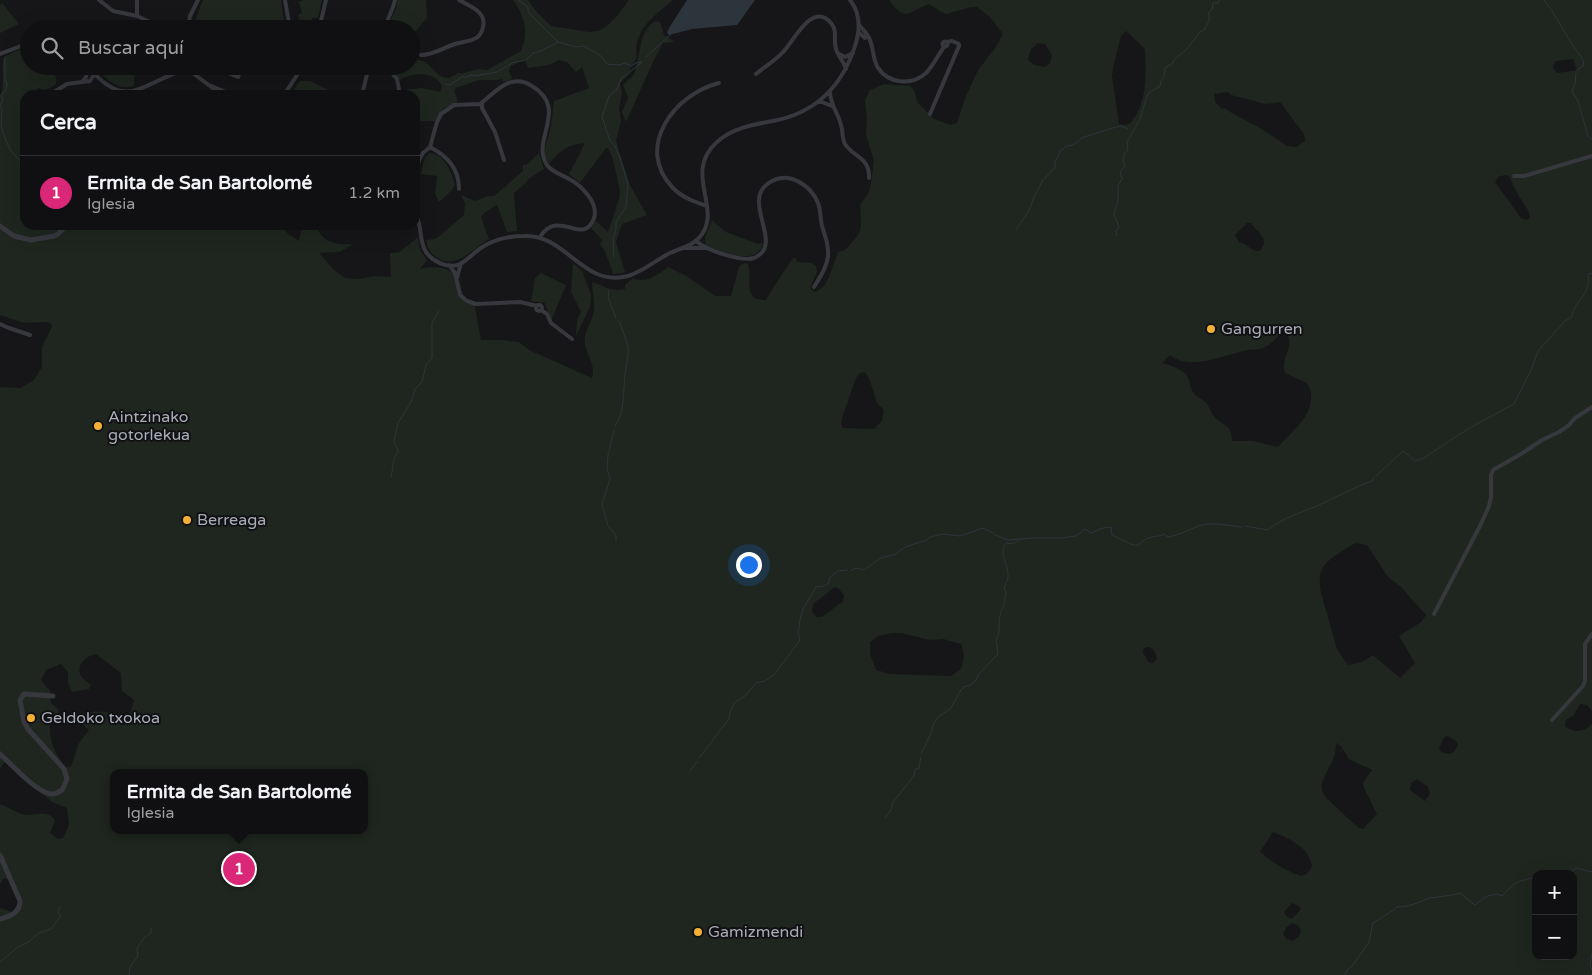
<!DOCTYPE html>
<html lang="es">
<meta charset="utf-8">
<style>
body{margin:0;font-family:"Varela Round",sans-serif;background:#1e1e20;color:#f1f3f6}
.controls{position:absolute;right:15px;bottom:15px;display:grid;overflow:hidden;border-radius:10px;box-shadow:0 5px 20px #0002}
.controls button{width:45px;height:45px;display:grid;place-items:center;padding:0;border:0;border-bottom:1px solid #303032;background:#101012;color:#f1f3f6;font:25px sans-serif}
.you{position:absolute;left:748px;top:564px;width:18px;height:18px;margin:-12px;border:4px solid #fff;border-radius:50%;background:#1a73e8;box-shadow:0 0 0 8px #1a73e833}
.badge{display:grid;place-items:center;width:32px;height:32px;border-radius:50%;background:#db2777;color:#fff;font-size:16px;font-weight:700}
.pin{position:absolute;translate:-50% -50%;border:2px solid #fff;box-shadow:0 1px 5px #0006}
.popup{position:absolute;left:110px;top:769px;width:258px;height:65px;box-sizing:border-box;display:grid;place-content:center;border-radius:10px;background:#101012;filter:drop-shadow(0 1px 4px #0005);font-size:16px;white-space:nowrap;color:#9c9d9f}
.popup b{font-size:19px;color:#f1f3f6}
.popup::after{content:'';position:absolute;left:50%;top:100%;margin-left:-10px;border:10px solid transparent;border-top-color:#101012}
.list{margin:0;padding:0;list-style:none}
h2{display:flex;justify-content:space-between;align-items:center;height:65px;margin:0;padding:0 20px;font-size:21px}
h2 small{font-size:16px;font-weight:400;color:#9c9d9f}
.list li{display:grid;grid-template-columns:32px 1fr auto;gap:15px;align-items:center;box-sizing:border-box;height:75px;padding:0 20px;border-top:1px solid #303032}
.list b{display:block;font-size:19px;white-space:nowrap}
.list p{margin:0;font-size:16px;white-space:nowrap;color:#9c9d9f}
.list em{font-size:16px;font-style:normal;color:#9c9d9f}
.icon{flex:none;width:28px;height:28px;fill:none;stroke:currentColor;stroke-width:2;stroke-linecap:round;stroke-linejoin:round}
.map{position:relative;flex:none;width:1592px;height:975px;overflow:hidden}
.search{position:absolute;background:#101012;box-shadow:0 5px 20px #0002;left:20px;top:20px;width:400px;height:55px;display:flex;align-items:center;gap:12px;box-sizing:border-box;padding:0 18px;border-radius:28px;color:#9c9d9f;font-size:19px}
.panel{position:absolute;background:#101012;box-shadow:0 5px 20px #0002;left:20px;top:90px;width:400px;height:140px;border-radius:15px}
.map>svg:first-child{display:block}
.green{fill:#1e261f;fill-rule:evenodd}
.water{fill:#2c353c}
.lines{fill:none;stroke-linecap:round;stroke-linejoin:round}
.stream{stroke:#2c353c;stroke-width:1}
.minor{stroke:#37383d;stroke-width:4}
.tertiary{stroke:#37383d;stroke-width:5}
.poi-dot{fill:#f2b134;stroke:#111113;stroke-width:2}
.labels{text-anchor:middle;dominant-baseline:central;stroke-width:4;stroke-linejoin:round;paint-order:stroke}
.poi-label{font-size:16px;fill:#a8adb8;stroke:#111113;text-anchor:start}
</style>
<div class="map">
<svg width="1592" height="975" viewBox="0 0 1592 975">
<rect width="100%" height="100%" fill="#161618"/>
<path class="green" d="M203,0H281L285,29H192Z
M303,0H322L318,18H312L308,29H303L298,15L302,13L299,2Z
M397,0H426L427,18L413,34L411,33V29H403L390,21L396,9Z
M513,0H528L536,11L551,26L589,32L598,31L607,26L617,16L629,0H673C654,17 632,30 637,58L631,66L630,73L620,83L622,93L619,108L621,121L616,141L630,185L647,215L622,224L616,242L625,272L623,273L613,274L605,251L600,244L603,241L591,228L596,221L608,232L619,199L620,191L613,159L608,148H606L580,183L569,174L585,143C566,145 561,150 549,164L545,156V148L551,127L554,101L589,88L582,67L576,72L567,62L559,60L549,65L528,68L525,59L511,66L509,71L512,79L503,82L502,79L497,80H479L456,88L454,91L458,100L457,102L443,109L435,121H419L415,127V95H402L403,90L421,88L440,92L442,86C435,71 413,72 400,80L390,66H411V61L414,58C418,60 423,61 425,62C437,70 441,87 459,72L460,74L478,69L487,70L521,51C529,33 525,16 513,0Z
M889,0H1592V711L1587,705L1580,704L1574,715L1566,720L1565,726C1574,734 1584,732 1592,724V975H0V908L12,912L19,902L10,880L4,878L0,884V804C8,807 18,814 26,815C36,815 50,810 55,821L50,833L58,839L63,838L69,825L67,808L52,802L5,762L0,768V387L20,388L34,380L42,367V347L52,327L51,324L47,322L24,323L0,315V96C6,84 0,70 4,57L16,51L29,47V66H51L56,78V84C50,89 44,91 38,88L33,95H25V129L22,130L25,135V225H280L287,233L299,241L302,225H317C320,243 338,245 353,244L340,252L319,253L334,270L345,278L359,279L374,276L391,277L390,253L400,252L418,237L420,250L427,260L420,269C432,266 450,266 457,278C461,284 462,292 464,298L474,302L481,340H507L508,341L519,342L529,350L592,378C596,365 587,356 585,344C583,331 593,322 594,310C595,300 592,291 592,282C603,285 612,293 625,289V285L633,278C644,284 659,275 668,267L688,277L715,296H731L739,267L742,264L747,263C754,273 743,290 756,299L766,300C775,284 784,271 794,257L798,262L812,263L816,266L817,272L810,288L815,292C830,287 832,265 838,252L845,250L859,234L861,225L860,205L869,192L871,183L874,160L866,135L867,119L865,100L870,90L884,84L910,86L914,90L918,103L934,119L951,125L957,123L966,96L978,70L996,47L1003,34L990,17L977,7H971L947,14L941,12L929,4C908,11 907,24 889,0ZM1126,31L1145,49C1146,73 1148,104 1130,123L1126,125L1119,124L1112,76L1114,63L1121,36ZM1038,43L1045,44L1052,55L1050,63L1045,67L1034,65L1028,60L1031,49ZM1573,59L1577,70L1558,73L1554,70L1553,66L1556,61ZM1228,92L1231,95L1266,104L1280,102L1304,134L1305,141L1296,147L1287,146L1262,129L1232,113L1225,108L1222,109L1215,102L1214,94ZM1505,175L1509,176L1517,193L1529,212L1530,217L1527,220L1521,218L1495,182L1498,177ZM1247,223H1251C1255,230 1265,235 1264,244L1260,251C1251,252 1247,243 1239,242L1235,235ZM1283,330C1299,343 1279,357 1285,373C1291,376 1300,379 1306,383C1309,385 1310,389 1311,393C1313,417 1293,430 1278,447L1253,441H1232C1233,424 1221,426 1213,415C1210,411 1209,405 1205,402C1201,398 1196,397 1193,392C1189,387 1191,380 1186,375C1180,368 1170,365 1162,363L1170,355C1189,372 1227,354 1248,350C1253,349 1258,350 1263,348C1272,344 1277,338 1283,330ZM865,372L869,378L877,403L884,410L882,421L874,429L843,428L841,424L842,418L856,378L860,373ZM1356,543L1367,545L1388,577L1401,587L1426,615L1421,622L1399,636L1415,663L1400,678L1373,655L1362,662L1348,665L1337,649L1321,593C1318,574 1320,566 1336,555C1343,551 1349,546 1356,543ZM835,587L839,589L844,595L843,601L822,617H816L812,611L813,604ZM892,633H901L930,640L943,639L961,644L964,656L961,669L951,676L890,674L876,670L870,654V642L878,636ZM1149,647C1154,649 1156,654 1157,659L1153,663L1148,662L1143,652L1144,648ZM96,654L121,673L122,691L134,700L131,712L127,714C110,714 93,707 76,716L81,723L89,730L79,743L72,764L70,767H66C55,754 49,742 50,725L57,716L59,710L51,703L50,691L41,680L46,670L61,664L68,672V682L72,692L89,689L91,685C88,682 83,679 81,676C75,665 87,655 96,654ZM1448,736L1456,741L1458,745L1454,752L1449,754L1441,752L1439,749L1444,737ZM1336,743L1341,746L1349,759L1372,770L1363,783L1364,788L1377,814L1363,829L1359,828C1351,822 1345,815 1338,809C1325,796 1316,793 1326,773C1332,762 1336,756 1336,743ZM114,773H364V830H114ZM1417,779L1428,787L1430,794L1425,801L1410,790L1411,783ZM1273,832C1289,839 1309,846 1312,866L1307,874L1301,876C1285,871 1272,862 1260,852ZM1536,874H1573V956H1536ZM1292,903L1299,906L1301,909L1292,919L1286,916L1284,912ZM1292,923L1299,926L1301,931L1299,936L1293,941L1287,939L1283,934L1286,928Z
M2,3L19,24L0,33V5Z
M655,21L660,22L664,35L675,42L663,43L653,62L626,122L622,112L628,98L623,85C626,81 632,78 634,74C641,57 638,31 655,21Z
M104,66H134V86C119,90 110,82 100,73Z
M300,81H310L332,92V95H290Z
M430,153C445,154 452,173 455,185L452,190L439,202L435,194L437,176L421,174C423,166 423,157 430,153Z
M539,153L544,169L527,180V182L514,193L517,231L507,232L497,205L485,212L481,217L489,239C473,248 456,271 436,257C430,253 427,247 426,240L435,239L442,234L464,215L465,203L461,195L475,201L488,196H494L523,171V165H526Z
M712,220L726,232L758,244L763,243C756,268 723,251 707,246C701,238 710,229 712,220Z
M573,263L584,273H583L591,295L590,307L576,336L577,320L581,312L571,292Z
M541,273L566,285L551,321L545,303L531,301L535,278Z"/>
<path class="water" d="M687,0H755L737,25L692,29L669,35L667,33L669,28Z"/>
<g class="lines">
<path class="stream" d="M518,0L528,7V12L558,42L576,47L584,46L601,56L607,64L619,65L625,63L631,66L636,63L641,62
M1544,0C1555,13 1562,29 1572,44C1576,51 1583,56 1584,65L1576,71
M5,57V81L7,83L6,90L1,95L3,100L0,105L2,110L1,126L6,141L11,151L23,164H25
M646,57L671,34
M1576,73L1575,84L1572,91L1578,101L1588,136L1592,139
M445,84L450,85L463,76L465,78L471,75L474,76L497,72L512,63L526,60L533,53L541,51L558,42
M1016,230C1022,220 1031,210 1033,199L1043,180L1055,168V163L1060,151L1067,146L1073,145L1084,137L1116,127L1121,126L1128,129
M1115,236L1117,235L1116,231L1119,227L1114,214L1118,200V186L1122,179L1120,172L1125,166L1123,161L1124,154L1128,150L1127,142L1140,119L1147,96L1149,93L1160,86L1161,81L1164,77L1165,68L1173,63L1174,60L1187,49L1200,32L1204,30L1209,21V12L1212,10L1213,3H1218L1219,0
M614,257L613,240L616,229V222L626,207L628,185L620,158L615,146L610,141L602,117L609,96L617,89L621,79L642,62
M609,290L608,297L616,318
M615,426C625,413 623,391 625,374C626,365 629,356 628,347C626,338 622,329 619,321
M614,430L608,455L607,468L610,479L602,504L608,526L616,535V541
M1449,441L1473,426L1514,404L1532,368L1538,351L1565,321L1572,317C1573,301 1591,297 1588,275L1590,273L1592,274
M1376,476L1403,451L1415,461L1424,458L1448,442
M391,478L394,459L398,451L394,441L398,423L411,402L415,389L422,382L426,365L432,358V323L439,311
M1245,526L1268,530C1282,518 1300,513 1317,506C1336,497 1353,488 1372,481L1374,478
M995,535L1008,540L1021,539
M1033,538H1062L1076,536L1085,529L1091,533L1103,528L1111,527L1112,535C1118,538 1134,547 1138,545C1141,543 1144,540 1148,538C1153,536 1159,537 1164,534L1168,537C1181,535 1191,528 1202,525C1215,522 1229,526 1242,527
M851,570L857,568L864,570L881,558L896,554L900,550L908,546L927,540L930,537L943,534L960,536L983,528L993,533
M921,754L932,731V727L938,717L951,708L961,690L964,687L971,685L976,680L978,675L998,654L996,640C1001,633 998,624 1000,616C1000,612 1003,608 1004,604C1005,600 1005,596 1006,592L1004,588C1005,584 1008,581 1008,577C1009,565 998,553 1006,543L1013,544L1021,539L1032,538
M699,758L729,719L730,713L734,703L745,696L756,683L765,681L774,675L800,640L798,632L800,626L799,624L803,609L816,587L824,586L829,583V578L838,571L847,570
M690,771L698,761
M885,818L891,810L893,802L914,776L915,769L919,768L921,757
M1565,874H1566
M1569,874L1576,868L1592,872
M1592,953L1590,965L1592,970
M0,962L18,947L27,943L39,933L51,929L61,916L58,914L60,906
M129,975L130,967L138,956L137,948L144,938L151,933V928
M1345,975L1347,970L1353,965L1369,942L1373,923C1379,919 1394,911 1397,907C1407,907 1418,903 1427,899C1430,897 1434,898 1438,897C1445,896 1453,895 1460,893L1475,905L1487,896L1499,894L1500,896L1503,895C1516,880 1518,882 1536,877
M1591,975L1592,973"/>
<path class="minor" d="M99,0L113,11L137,16L152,23L162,26L188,27
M137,0V16
M285,0L290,29
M859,25C862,29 867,33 869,38C874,47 872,58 878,68C889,84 912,86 926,73C933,66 938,55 944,47
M188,28L190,16L198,0
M319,29L326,0
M384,29L393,7L395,0
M858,32L865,38
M942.5 44a2.5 2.5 0 1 1 5 0a2.5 2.5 0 1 1-5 0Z
M0,54L29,43
M839,54L845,57L853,53
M421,55C433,55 443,48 455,44C461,42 468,42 474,39C479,37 482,33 483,27C487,12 470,6 459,0
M87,66C126,111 138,86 183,70
M183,66V71L186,73L191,70L190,66
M211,66L238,77L242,66
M386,66L397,79L400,95
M190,71L222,95
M756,74C765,66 775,61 783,52C794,41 812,1 831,23C838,31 833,40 836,49C838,56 844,62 846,69
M82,82L86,77L88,69
M209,85L233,95
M830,92C830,104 838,113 841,125C843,131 842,139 845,144C854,158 870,157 869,178
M49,95L67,84L90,81L94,75
M284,95L303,66
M362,95L369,66
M819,101L832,106
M482,103V108L495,132L504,160
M930,114L959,46V44L952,41L947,42
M430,147C447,156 459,168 459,189
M415,176L419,160L423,153L430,147L437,122L441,114L454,105L480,104C496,92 510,72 532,86C570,109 530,140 547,165C553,173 561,174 569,179C581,185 599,203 594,218C583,248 559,207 540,237
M1514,176H1524L1592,156
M707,206C695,202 683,198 673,188C634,148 674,94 719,83
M415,213C423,225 418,240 426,252C433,262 448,269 460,264C468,260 475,251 484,246C496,239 510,236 524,236C567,234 582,288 628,276C642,272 655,261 668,254C678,249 690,247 698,239C726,211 681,174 717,142C732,128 755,124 773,121C816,113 842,86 855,46C860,31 861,14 850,0
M696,241C706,250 741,262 754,258C787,244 737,199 772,181C790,171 811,186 818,203C821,211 820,218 822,226C825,236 829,244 828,256C827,267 820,277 814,287
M685,248H705
M449,265L455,273L460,295L467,301L476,304L520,302L537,306
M457,278L461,263
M536 308a3 3 0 1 1 6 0a3 3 0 1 1-6 0Z
M541,310L547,314L551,323L572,339
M0,324L9,328L30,335
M1434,614L1480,526L1489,506L1491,497V475L1493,470L1521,454L1542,440L1559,432L1569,425L1575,418L1592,407
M1552,720L1583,686L1585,681V644L1592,634"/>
<path class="tertiary" d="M220,94L221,95
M0,226L14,236L31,240L54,236L58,234L67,225
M0,754C11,764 36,792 51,794C55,794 58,793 62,790L67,779L64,769L28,729L24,722L20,700L24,694L53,696
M0,855L20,901C20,913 11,916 0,919"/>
</g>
<g class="poi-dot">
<circle cx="1211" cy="329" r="5"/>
<circle cx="98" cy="426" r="5"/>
<circle cx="187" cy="520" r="5"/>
<circle cx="31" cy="718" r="5"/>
<circle cx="698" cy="932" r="5"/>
</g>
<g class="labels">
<g class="poi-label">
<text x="1221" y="329">Gangurren</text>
<text x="108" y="417">Aintzinako<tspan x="108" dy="18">gotorlekua</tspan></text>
<text x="197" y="520">Berreaga</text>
<text x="41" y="718">Geldoko txokoa</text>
<text x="708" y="932">Gamizmendi</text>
</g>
</g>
</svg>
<div class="controls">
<button>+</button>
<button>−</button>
</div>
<div class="you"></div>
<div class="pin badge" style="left:239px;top:869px">1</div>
<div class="popup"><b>Ermita de San Bartolomé</b>Iglesia</div>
<div class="search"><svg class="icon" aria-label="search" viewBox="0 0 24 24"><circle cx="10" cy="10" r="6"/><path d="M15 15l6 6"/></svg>Buscar aquí</div>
<section class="panel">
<h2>Cerca<small></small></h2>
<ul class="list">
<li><span class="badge">1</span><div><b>Ermita de San Bartolomé</b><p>Iglesia</p></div><em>1.2 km</em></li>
</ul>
</section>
</div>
